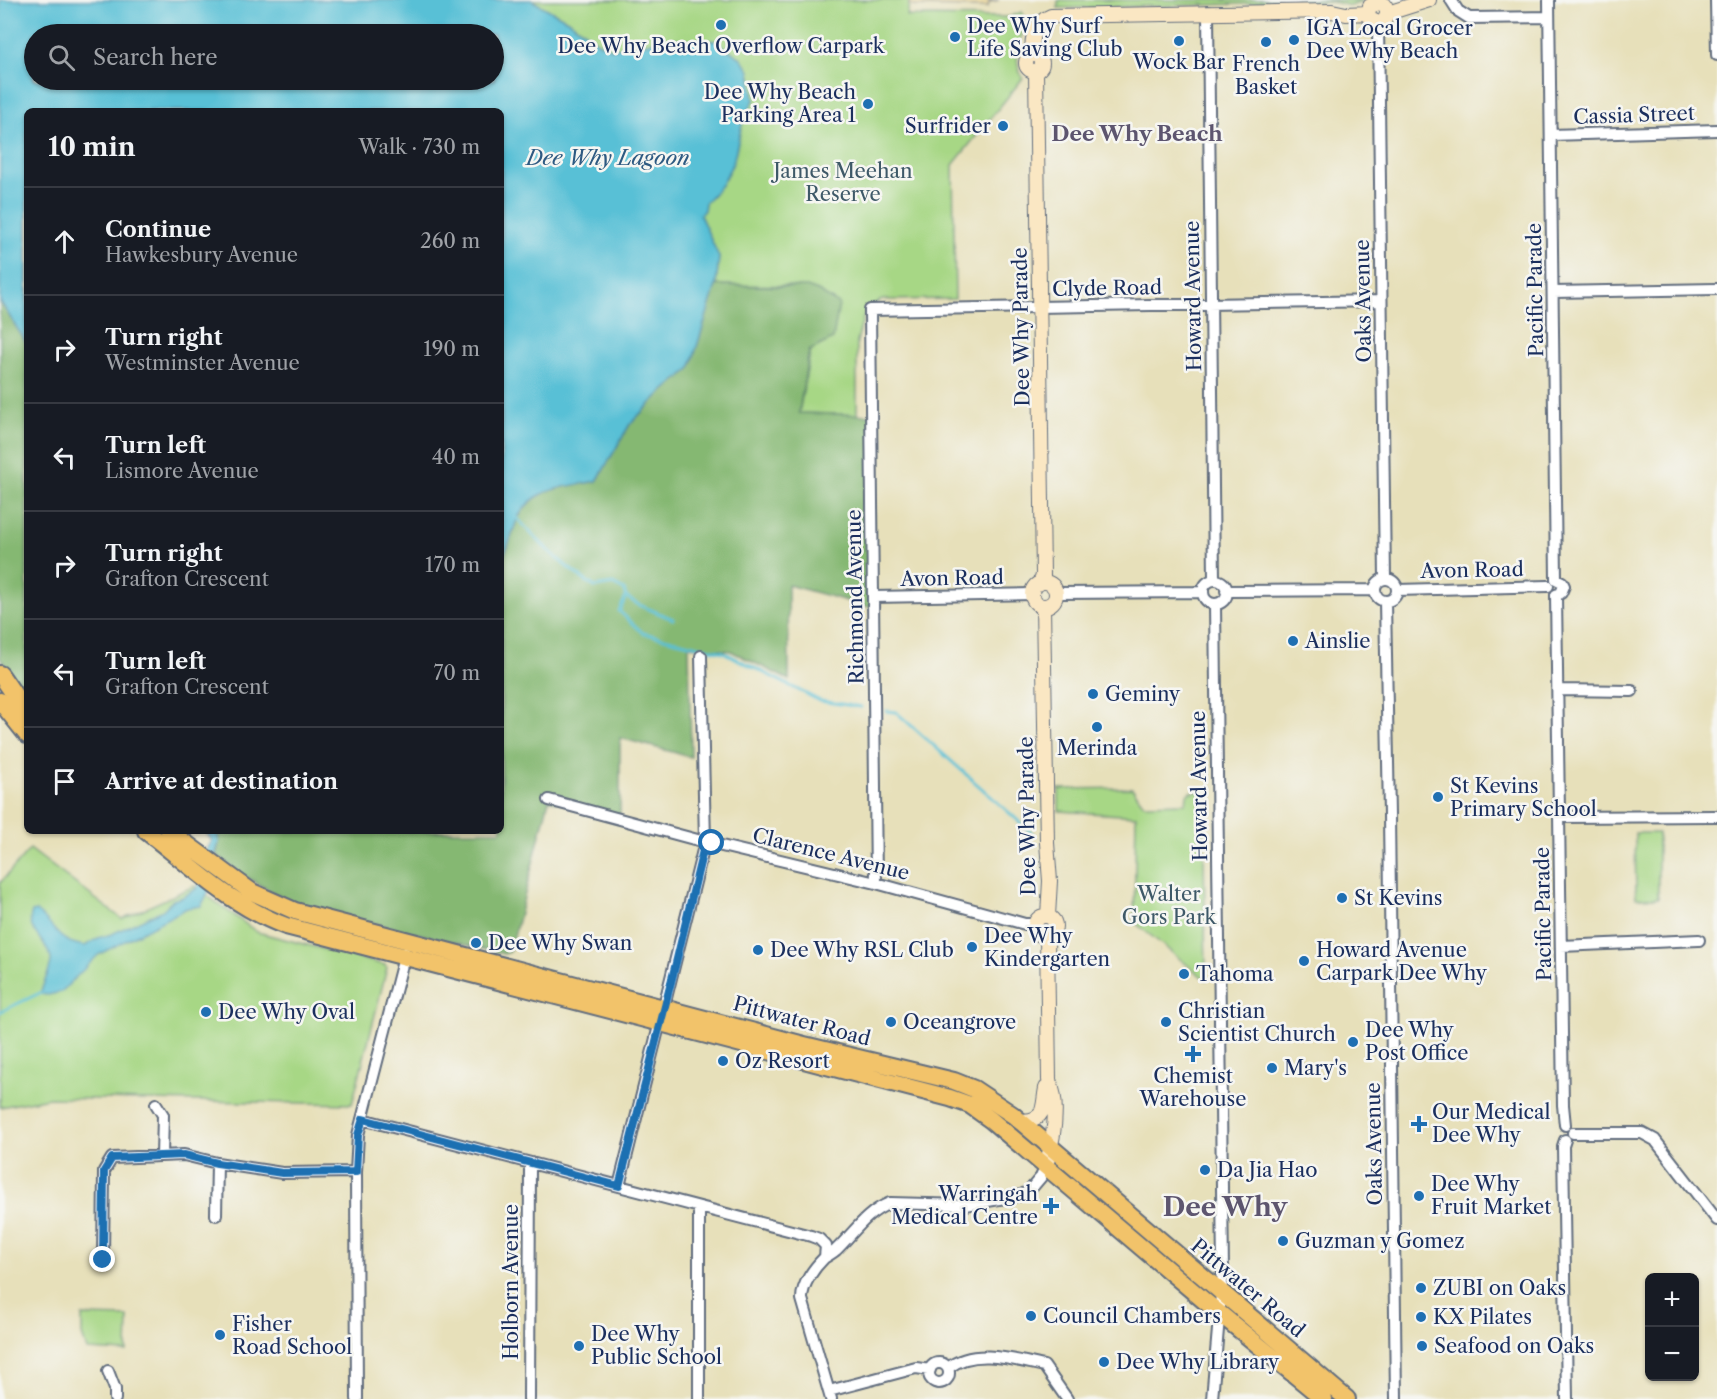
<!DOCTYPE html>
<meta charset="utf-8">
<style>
body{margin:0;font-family:"Libre Caslon Text",serif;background:#242831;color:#f1f3f6}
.controls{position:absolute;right:18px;bottom:18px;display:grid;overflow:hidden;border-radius:9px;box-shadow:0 2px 4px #0004}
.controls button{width:54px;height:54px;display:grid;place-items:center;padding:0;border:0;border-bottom:2px solid #363941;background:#171b24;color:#f1f3f6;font:30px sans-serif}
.stop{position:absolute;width:18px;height:18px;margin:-14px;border:4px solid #1f6fb2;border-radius:50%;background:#fff}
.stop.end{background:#1f6fb2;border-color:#fff;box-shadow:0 2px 6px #0008}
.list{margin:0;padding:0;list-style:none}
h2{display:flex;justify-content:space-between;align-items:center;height:78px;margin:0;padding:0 24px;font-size:26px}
h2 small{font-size:20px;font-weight:400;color:#9ea1a6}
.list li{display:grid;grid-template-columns:39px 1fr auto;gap:18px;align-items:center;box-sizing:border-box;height:108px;padding:0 24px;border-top:2px solid #363941}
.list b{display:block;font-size:22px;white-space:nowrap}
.list p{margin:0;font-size:20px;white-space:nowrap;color:#9ea1a6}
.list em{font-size:20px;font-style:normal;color:#9ea1a6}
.icon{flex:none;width:33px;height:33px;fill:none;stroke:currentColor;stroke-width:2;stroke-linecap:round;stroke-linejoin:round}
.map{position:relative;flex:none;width:1717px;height:1399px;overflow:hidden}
.search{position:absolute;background:#171b24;box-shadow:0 2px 4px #0004;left:24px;top:24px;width:480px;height:66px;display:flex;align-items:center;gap:15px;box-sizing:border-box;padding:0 21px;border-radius:33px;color:#9ea1a6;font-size:22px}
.panel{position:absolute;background:#171b24;box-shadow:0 2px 4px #0004;left:24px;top:108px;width:480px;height:726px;border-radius:9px}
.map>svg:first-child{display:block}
.green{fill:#a7d785;stroke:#618372;stroke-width:1.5}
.forest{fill:#85b872;stroke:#507468;stroke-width:1.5}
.sand{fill:#eeda9e;stroke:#84847e;stroke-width:1.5}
.water{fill:#59c0d6;stroke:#3a789a;stroke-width:1.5;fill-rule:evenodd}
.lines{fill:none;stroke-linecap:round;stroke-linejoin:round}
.stream{stroke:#59c0d6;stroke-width:3}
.minor-casing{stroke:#626d7e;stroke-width:14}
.secondary-casing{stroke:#626d7e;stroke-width:16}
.trunk-casing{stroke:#626d7e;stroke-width:20}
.minor{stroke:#fff;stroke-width:10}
.secondary{stroke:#fae7c3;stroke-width:14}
.trunk{stroke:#f2c36a;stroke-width:16}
.route{stroke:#1f6fb2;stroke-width:8}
.poi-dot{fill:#1f6fb2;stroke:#f6f6f2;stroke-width:2}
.labels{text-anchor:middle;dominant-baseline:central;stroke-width:5;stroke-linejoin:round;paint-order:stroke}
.poi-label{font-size:20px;fill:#1b2f5e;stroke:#f6f6f2;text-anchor:start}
.street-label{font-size:20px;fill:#1b2f5e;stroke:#f6f6f2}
.park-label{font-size:20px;fill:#3e5968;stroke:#f6f6f2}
.neighbourhood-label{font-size:21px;font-weight:bold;fill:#5d556f;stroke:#f6f6f2}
.water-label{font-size:21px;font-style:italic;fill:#2e5a82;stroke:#f6f6f2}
.district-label{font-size:26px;font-weight:bold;fill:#5d556f;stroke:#f6f6f2}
</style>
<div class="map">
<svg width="1717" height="1399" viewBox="0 0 1717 1399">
<rect width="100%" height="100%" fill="#f6f6f2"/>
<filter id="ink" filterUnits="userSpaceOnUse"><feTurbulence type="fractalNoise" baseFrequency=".0167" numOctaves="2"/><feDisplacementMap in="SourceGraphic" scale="12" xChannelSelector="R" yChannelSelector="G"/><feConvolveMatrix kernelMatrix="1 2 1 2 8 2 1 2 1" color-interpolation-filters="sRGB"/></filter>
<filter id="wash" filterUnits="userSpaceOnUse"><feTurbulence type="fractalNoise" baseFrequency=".008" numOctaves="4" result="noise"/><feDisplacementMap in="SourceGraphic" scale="24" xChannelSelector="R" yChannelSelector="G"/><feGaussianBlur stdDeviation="1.35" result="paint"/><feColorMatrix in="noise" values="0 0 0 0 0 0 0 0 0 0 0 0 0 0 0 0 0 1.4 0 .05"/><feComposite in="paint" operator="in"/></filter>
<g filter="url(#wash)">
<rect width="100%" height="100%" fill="#e7e0ba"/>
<path class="green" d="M531,0H910L907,16L1009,17L1022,12L1028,22C1019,38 1012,61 1023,78L953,165L955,299L882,300L866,308L857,341V415L799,413L821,294C810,282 736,286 716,285L719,257L700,215L704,210L705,203L721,185L733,163L743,120L754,100L750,71L741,58L715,41L671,39L612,49L599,43L571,22Z
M1061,0H1365L1351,6L1334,2L1058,8V1Z
M1132,788L1144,804L1186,803L1187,795L1190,792L1203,791L1206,980L1134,922L1136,816L1059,811V789Z
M1635,833H1658V898H1636Z
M30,849L122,919L194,886L257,932L385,965L387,968L352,1104L49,1098L0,1107V883Z
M82,1316L128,1317L127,1352L87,1350L82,1335Z"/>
<path class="forest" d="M716,285L807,287L818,291L839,304L833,339L809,351L799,413L872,415L873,608L788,585L789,680L731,651L689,646L691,757L620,738V818L549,800L510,952L504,954L351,918L288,901L246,877L216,855L219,842L217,831H501V559C510,547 511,534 517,520C532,487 565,487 597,481L630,424L660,394L690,369Z
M0,301L27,344V697L0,658Z"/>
<path class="sand" d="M910,0H999L989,2L988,7L914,6L909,5Z"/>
<path class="water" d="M0,0H531L571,22L599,43L612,49L671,39L715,41L741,58L750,71L754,100L743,120L733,163L721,185L705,203L704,210L700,215L719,257L716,285L690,369L660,394L630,424L597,481C565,487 532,487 517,520C511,534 510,547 501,559V111H27V344L0,301ZM34,34H494V80H34Z
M205,831H217L219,842L214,858V875L210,889L201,906L187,908L98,955L61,992L48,995L40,994C42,986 53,965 51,958C47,941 24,929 32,912L36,911C57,927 55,942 85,946L98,938L112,934L163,910L173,900L183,897L196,889L205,870L206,851L212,841Z"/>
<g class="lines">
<path class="stream" d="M517,518C541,545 565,568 595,587L613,584L624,590L626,597L619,611L643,633L723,652L820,701L861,707
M626,597L639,605L673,619
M887,711L896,712L1032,833
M0,1012L42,992"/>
</g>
</g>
<g filter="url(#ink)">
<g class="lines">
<defs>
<path id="minor" d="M1451,0L1458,11L1469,18L1549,17
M1549,0L1556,579
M1716,0L1717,55
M1208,12L1214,580
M1378,23L1385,579
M1551,135L1717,130
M1553,292L1717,289
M1375 590a11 11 0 1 1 22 0a11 11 0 1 1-22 0Z
M1556,579L1562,582L1564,586L1561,593L1556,595
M1203 592a12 12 0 1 1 24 0a12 12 0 1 1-24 0Z
M1397,590L1548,586
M1226,591L1375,590
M1056,593L1203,592
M1556,595L1563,1105L1565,1125
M873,597L1032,594
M1385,601L1389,815L1396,1399
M1558,690L1632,691
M549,800L705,842L876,883L1025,924H1035
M1559,817L1717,816
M876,883L870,310L1381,301
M1561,946L1699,940
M156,1104L163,1115L162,1156
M362,1119L811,1236L819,1239L826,1246L825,1257
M1573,1133H1642L1655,1140L1717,1220
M1565,1140L1563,1146L1567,1399
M619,1186L705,842L701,656
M699,1208V1399
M216,1215L217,1163
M103,1260L104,1171L112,1158L184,1155L217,1163L282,1173L356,1172
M929 1373a10 10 0 1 1 20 0a10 10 0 1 1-20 0Z
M948,1368C974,1347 1015,1360 1044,1366L1067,1399
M108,1371L115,1389V1399
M829,1391L916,1368L930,1370
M357,1399L356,1172L358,1135L405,953
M529,1399L530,1164
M831,1399L802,1299C802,1284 814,1268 824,1258C828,1255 833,1253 836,1250C854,1233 865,1213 890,1203L965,1205L1022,1195L1030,1190L1041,1177L1046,1166
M1212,1399L1223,1271L1215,604"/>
<path id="secondary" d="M1368,13L1370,6L1379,3L1385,5L1388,13
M1368,13L1370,19L1378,23L1384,21L1388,13
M1388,13L1429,0
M1026 63a8 8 0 1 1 16 0a8 8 0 1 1-16 0Z
M1032,55C1032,38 1033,23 1051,16L1332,11L1346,14L1368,13
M1036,71L1043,575L1041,582
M1032 594a12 12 0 1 1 24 0a12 12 0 1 1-24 0Z
M1043,606L1047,843L1050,881L1048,916
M1035 926a10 10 0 1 1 20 0a10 10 0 1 1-20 0Z
M1019,1121C1047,1121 1042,1108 1046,1088
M1046,1166C1053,1141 1060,1104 1049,1080L1047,936"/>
<path id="trunk" d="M0,674L27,713
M0,701L27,735
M146,831C190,865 233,907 286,926L950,1098L970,1105L991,1120L1207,1303L1324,1399
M169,831L252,892L295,911L804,1045L954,1081L974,1089L1013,1115L1347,1399"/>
</defs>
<use href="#minor" class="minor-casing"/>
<use href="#secondary" class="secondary-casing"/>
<use href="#trunk" class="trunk-casing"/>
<use href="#minor" class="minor"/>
<use href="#secondary" class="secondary"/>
<use href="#trunk" class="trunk"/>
</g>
</g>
<g class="lines" filter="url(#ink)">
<path class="route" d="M103,1260L104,1171L112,1158L184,1155L217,1163L282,1173L356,1172L358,1135L363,1119L619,1186L676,963L705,842L712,843"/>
</g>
<g class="poi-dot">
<circle cx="721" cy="25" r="6"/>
<circle cx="955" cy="37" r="6"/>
<circle cx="1294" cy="40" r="6"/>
<circle cx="1179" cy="41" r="6"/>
<circle cx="1266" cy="42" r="6"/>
<circle cx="868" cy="104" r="6"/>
<circle cx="1003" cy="126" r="6"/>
<circle cx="1293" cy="641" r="6"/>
<circle cx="1093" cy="694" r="6"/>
<circle cx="1097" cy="727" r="6"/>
<circle cx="1438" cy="797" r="6"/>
<circle cx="1342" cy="898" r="6"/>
<circle cx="476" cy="943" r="6"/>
<circle cx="972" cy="947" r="6"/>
<circle cx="758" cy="950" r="6"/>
<circle cx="1304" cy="961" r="6"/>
<circle cx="1184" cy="974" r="6"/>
<circle cx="206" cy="1012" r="6"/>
<circle cx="891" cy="1022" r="6"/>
<circle cx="1166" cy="1022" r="6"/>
<circle cx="1353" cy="1042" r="6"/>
<path d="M1190 1045h6v6h6v6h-6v6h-6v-6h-6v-6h6z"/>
<circle cx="723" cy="1061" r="6"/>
<circle cx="1272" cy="1068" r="6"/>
<path d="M1416 1115h6v6h6v6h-6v6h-6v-6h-6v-6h6z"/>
<circle cx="1205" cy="1170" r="6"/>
<circle cx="1419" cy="1196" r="6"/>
<path d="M1048 1197h6v6h6v6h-6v6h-6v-6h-6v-6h6z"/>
<circle cx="1283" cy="1241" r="6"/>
<circle cx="1421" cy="1288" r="6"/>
<circle cx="1031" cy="1316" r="6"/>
<circle cx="1421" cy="1317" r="6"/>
<circle cx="220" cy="1335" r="6"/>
<circle cx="579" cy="1346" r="6"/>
<circle cx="1422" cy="1346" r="6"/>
<circle cx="1104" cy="1362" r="6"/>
</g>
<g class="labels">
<g class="poi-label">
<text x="967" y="26">Dee Why Surf<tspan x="967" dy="23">Life Saving Club</tspan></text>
<text x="1306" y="28">IGA Local Grocer<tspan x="1306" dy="23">Dee Why Beach</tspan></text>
<text x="721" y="46" text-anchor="middle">Dee Why Beach Overflow Carpark</text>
<text x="1179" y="62" text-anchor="middle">Wock Bar</text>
<text x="1266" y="64" text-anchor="middle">French<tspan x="1266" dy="23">Basket</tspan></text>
<text x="856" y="92" text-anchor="end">Dee Why Beach<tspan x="856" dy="23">Parking Area 1</tspan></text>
<text x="991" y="126" text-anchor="end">Surfrider</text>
<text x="1305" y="641">Ainslie</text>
<text x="1105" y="694">Geminy</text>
<text x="1097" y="748" text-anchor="middle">Merinda</text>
<text x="1450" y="786">St Kevins<tspan x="1450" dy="23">Primary School</tspan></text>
<text x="1354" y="898">St Kevins</text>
<text x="984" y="936">Dee Why<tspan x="984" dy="23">Kindergarten</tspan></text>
<text x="488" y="943">Dee Why Swan</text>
<text x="770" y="950">Dee Why RSL Club</text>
<text x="1316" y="950">Howard Avenue<tspan x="1316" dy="23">Carpark Dee Why</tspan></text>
<text x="1196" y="974">Tahoma</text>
<text x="1178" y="1011">Christian<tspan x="1178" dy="23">Scientist Church</tspan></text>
<text x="218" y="1012">Dee Why Oval</text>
<text x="903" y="1022">Oceangrove</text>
<text x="1365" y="1030">Dee Why<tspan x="1365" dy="23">Post Office</tspan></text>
<text x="735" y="1061">Oz Resort</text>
<text x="1284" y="1068">Mary's</text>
<text x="1193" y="1076" text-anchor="middle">Chemist<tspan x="1193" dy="23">Warehouse</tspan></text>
<text x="1432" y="1112">Our Medical<tspan x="1432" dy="23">Dee Why</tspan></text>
<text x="1217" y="1170">Da Jia Hao</text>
<text x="1431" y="1184">Dee Why<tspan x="1431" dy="23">Fruit Market</tspan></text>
<text x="1038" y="1194" text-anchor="end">Warringah<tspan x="1038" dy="23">Medical Centre</tspan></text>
<text x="1295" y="1241">Guzman y Gomez</text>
<text x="1433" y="1288">ZUBI on Oaks</text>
<text x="1043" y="1316">Council Chambers</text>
<text x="1433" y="1317">KX Pilates</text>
<text x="232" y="1324">Fisher<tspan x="232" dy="23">Road School</tspan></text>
<text x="591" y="1334">Dee Why<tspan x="591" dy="23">Public School</tspan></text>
<text x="1434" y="1346">Seafood on Oaks</text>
<text x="1116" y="1362">Dee Why Library</text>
</g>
<g class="street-label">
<text transform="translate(1634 115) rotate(-2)">Cassia Street</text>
<text transform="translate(1107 288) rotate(-1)">Clyde Road</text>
<text transform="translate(1535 290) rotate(-91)">Pacific Parade</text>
<text transform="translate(1193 296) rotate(-91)">Howard Avenue</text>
<text transform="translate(1363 301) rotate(-91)">Oaks Avenue</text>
<text transform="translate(1021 327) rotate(-91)">Dee Why Parade</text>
<text transform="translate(1472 570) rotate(-1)">Avon Road</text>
<text transform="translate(952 578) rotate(-1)">Avon Road</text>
<text transform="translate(855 597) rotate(-91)">Richmond Avenue</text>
<text transform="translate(1199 786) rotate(-91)">Howard Avenue</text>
<text transform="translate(1027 816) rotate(-91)">Dee Why Parade</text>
<text transform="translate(831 854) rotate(14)">Clarence Avenue</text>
<text transform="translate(1543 914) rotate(-91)">Pacific Parade</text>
<text transform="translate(802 1021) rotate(15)">Pittwater Road</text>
<text transform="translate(1374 1144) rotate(-91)">Oaks Avenue</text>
<text transform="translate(511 1282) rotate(-90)">Holborn Avenue</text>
<text transform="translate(1248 1288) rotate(40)">Pittwater Road</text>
</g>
<g class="park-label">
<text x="843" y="171">James Meehan<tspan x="843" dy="23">Reserve</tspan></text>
<text x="1169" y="894">Walter<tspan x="1169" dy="23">Gors Park</tspan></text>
</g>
<g class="neighbourhood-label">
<text x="1137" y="133">Dee Why Beach</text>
</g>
<g class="water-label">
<text x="608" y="157">Dee Why Lagoon</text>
</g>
<g class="district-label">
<text x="1225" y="1207">Dee Why</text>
</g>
</g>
</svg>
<div class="controls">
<button>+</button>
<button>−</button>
</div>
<div class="stop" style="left:712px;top:843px"></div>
<div class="stop end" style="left:103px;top:1260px"></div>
<div class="search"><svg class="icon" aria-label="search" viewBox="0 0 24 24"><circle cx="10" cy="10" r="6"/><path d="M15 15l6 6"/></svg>Search here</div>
<section class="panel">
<h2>10 min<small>Walk · 730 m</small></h2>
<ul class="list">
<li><svg class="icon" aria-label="ahead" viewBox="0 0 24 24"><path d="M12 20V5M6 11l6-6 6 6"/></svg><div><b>Continue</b><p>Hawkesbury Avenue</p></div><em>260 m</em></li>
<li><svg class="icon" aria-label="right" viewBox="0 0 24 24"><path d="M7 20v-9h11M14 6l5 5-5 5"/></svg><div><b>Turn right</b><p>Westminster Avenue</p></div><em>190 m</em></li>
<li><svg class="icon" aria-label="left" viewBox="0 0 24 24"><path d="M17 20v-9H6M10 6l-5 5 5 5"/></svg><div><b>Turn left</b><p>Lismore Avenue</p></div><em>40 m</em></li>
<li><svg class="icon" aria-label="right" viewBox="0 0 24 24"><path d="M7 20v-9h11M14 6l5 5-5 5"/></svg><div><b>Turn right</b><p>Grafton Crescent</p></div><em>170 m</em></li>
<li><svg class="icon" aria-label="left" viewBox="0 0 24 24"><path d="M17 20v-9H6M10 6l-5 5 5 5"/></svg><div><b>Turn left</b><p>Grafton Crescent</p></div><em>70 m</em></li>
<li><svg class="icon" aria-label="arrive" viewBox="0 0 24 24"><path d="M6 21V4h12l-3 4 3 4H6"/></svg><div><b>Arrive at destination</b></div></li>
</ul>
</section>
</div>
